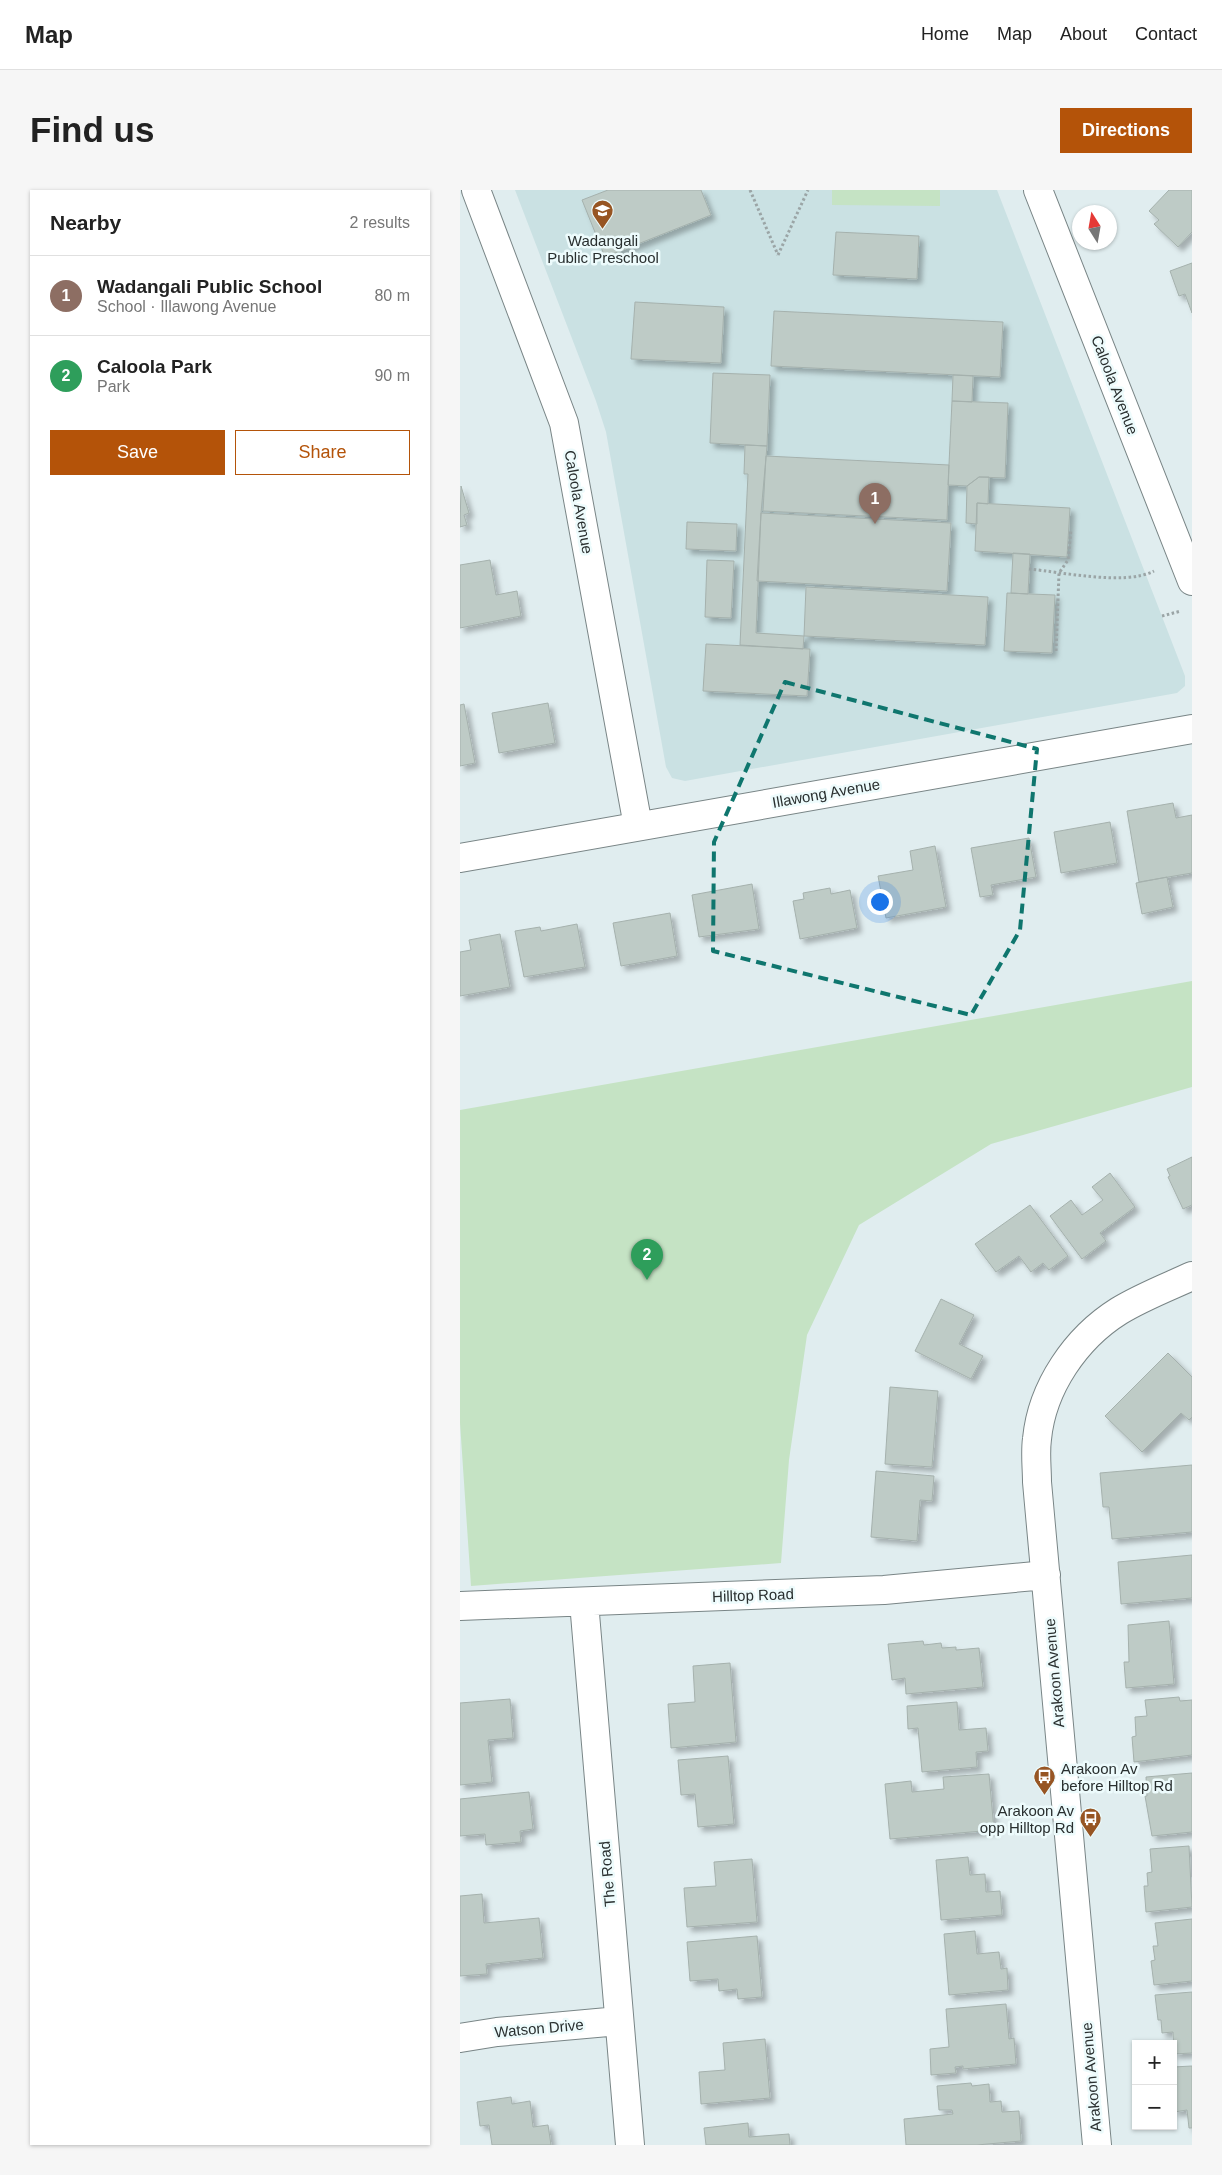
<!DOCTYPE html>
<meta charset="utf-8">
<style>
body{margin:0;font-family:Arial,sans-serif;background:#f6f6f6;color:#222}
.controls{position:absolute;right:15px;bottom:15px;display:grid;overflow:hidden;border-radius:0px;box-shadow:0 1px 4px #0004}
.controls button{width:45px;height:45px;display:grid;place-items:center;padding:0;border:0;border-bottom:1px solid #e0e0e0;background:#fff;color:#222;font:25px sans-serif}
.compass{position:absolute;left:612px;top:15px;width:45px;height:45px;border-radius:50%;background:#fff;box-shadow:0 1px 4px #0004;rotate:349deg}
.you{position:absolute;left:419px;top:711px;width:18px;height:18px;margin:-12px;border:4px solid #fff;border-radius:50%;background:#1a73e8;box-shadow:0 0 0 8px #1a73e833}
.badge{display:grid;place-items:center;width:32px;height:32px;border-radius:50%;background:#b45309;color:#fff;font-size:16px;font-weight:700}
.pin{position:absolute;translate:-50% -41px;filter:drop-shadow(0 1px 2px #0008)}
.pin::after{content:'';position:absolute;top:26px;width:18px;height:15px;background:inherit;clip-path:polygon(0 0,100% 0,50% 100%)}
.list{margin:0;padding:0;list-style:none}
h2{display:flex;justify-content:space-between;align-items:center;height:65px;margin:0;padding:0 20px;font-size:21px}
h2 small{font-size:16px;font-weight:400;color:#767676}
.list li{display:grid;grid-template-columns:32px 1fr auto;gap:15px;align-items:center;box-sizing:border-box;height:80px;padding:0 20px;border-top:1px solid #e0e0e0}
.list b{display:block;font-size:19px;white-space:nowrap}
.list p{margin:0;font-size:16px;white-space:nowrap;color:#767676}
.list em{font-size:16px;font-style:normal;color:#767676}
.actions{display:flex;gap:10px;padding:15px 20px}
.actions a{flex:1;padding:11px 0;border:1px solid #b45309;border-radius:0px;text-align:center;font-size:18px;color:#b45309}
.actions .main{background:#b45309;color:#fff}
.map{position:relative;flex:none;width:732px;height:1955px;overflow:hidden;border-radius:0px}
header{display:flex;align-items:center;gap:30px;box-sizing:border-box;height:70px;padding:0 25px;background:#fff;border-bottom:1px solid #e0e0e0}
header strong{font-size:24px}
nav{display:flex;gap:28px;margin-inline-start:auto;font-size:18px}
.intro{display:flex;align-items:center;justify-content:space-between;box-sizing:border-box;height:120px;padding:0 30px}
h1{margin:0;font-size:35px}
.button{padding:12px 22px;border-radius:0px;background:#b45309;color:#fff;font-size:18px;font-weight:700}
main{display:flex;gap:30px;padding:0 30px}
aside{flex:1;background:#fff;border-radius:0px;box-shadow:0 1px 4px #0004}
.map>svg:first-child{display:block}
</style>
<header>
<strong>Map</strong>
<nav><a>Home</a><a>Map</a><a>About</a><a>Contact</a></nav>
</header>
<div class="intro"><h1>Find us</h1><a class="button">Directions</a></div>
<main>
<aside>
<h2>Nearby<small>2 results</small></h2>
<ul class="list">
<li><span class="badge" style="background:#8d6e63">1</span><div><b>Wadangali Public School</b><p>School · Illawong Avenue</p></div><em>80 m</em></li>
<li><span class="badge" style="background:#2e9e5b">2</span><div><b>Caloola Park</b><p>Park</p></div><em>90 m</em></li>
</ul>
<div class="actions"><a class="main">Save</a><a>Share</a></div>
</aside>
<div class="map">
<svg width="732" height="1955" viewBox="0 0 732 1955">
<defs>
<filter id="shadow"><feDropShadow dx="4.5" dy="4.5" stdDeviation="2.5" flood-color="#0004"/></filter>
</defs>
<rect width="100%" height="100%" fill="#e0edef"/>
<!-- built -->
<path fill="#cae1e3" d="M55 0H537L725 486V496L717 503 225 591 212 588 206 577 146 242 136 211Z"/>
<!-- green -->
<path fill="#c5e3c4" d="M372 0H480V16L372 15Z
M732 791V897L531 954 399 1035 347 1145 329 1270 321 1373 11 1396 0 1233V920Z"/>
<!-- building -->
<path fill="#becbc6" stroke="#a5b1ad" filter="url(#shadow)" d="M148 0H241L251 25 145 67 122 10Z
M709 0H732V42L718 57 694 34 699 30 689 21Z
M376 42 459 46 457 89 373 85Z
M732 73V123L725 104 719 106 710 81Z
M175 112 264 117 261 173 171 169Z
M314 121 543 132 540 187 311 176Z
M253 183 310 185 307 256 250 253Z
M493 185 513 186 512 212 492 211Z
M492 211 548 213 545 288 519 287 507 296 488 295Z
M285 255 307 256 301 323 296 443 344 446 343 459 280 455 288 284H284Z
M306 266 489 275 487 330 303 321Z
M519 287H529L528 314 517 313V334L506 333 507 296Z
M1 296 9 323 4 325 7 335 0 337Z
M517 313 610 318 607 367 515 361Z
M301 323 491 333 487 401 297 391Z
M227 332 277 334 276 361 226 359Z
M553 363 570 364 568 404 551 403Z
M30 370 36 405 57 401 61 426 0 438V375Z
M247 370 274 371 271 428 245 427Z
M346 397 528 407 525 455 344 446Z
M547 403 595 405 592 463 544 461Z
M246 454 350 459 347 506 243 501Z
M88 513 95 553 39 563 32 523Z
M4 514 15 573 0 576V515Z
M713 613 716 628 732 625V683L679 692 667 621Z
M650 632 657 673 601 683 594 642Z
M569 648 576 687 531 695 533 705 520 707 511 658Z
M475 656 486 717 426 728 418 686 453 680 450 661Z
M707 687 713 717 682 724 676 693Z
M292 694 299 739 239 747 232 705Z
M370 698 371 704 390 700 397 738 340 749 333 711 344 709 343 703Z
M210 723 217 766 161 776 153 733Z
M117 734 125 777 64 787 55 741 80 737 81 741Z
M40 744 50 797 0 806V762L11 760 9 750Z
M732 967V1015L723 1019 708 987 710 986 707 979Z
M650 983 675 1017 640 1043 646 1051 622 1069 590 1026 611 1010 622 1025 643 1010 632 997Z
M570 1015 608 1066 589 1080 583 1073 571 1082 559 1066 536 1082 515 1054Z
M481 1109 514 1125 499 1154 523 1166 511 1189 455 1161Z
M708 1163 732 1187V1227L729 1230 721 1223 682 1262 645 1226Z
M430 1197 478 1201 472 1277 425 1274Z
M732 1275V1342L652 1349 649 1317H643L640 1283Z
M416 1281 474 1286 472 1311 460 1310 457 1351 411 1347Z
M732 1365V1408L661 1414 658 1372Z
M709 1431 714 1494 666 1498 664 1472H669L668 1435Z
M463 1451 464 1455 481 1453 482 1458 496 1457V1460L519 1458 523 1497 446 1504 445 1488 432 1490 428 1454Z
M270 1473 276 1552 211 1558 208 1514 235 1512 233 1476Z
M719 1507 720 1511 732 1510V1565L674 1572 672 1547 676 1546 675 1527 687 1526 685 1510Z
M50 1509 53 1548 28 1550 32 1592 0 1595V1513Z
M497 1512 499 1540 526 1538 528 1561 516 1562 517 1577 462 1582 458 1538 448 1539 447 1516Z
M268 1566 274 1634 238 1637 235 1604 221 1605 218 1570Z
M732 1583V1642L692 1646 685 1606H687L686 1587Z
M529 1584 534 1640 430 1649 425 1594 451 1591 452 1602 484 1599 483 1587Z
M69 1602 73 1639 60 1641 61 1652 26 1655 25 1644 0 1646V1609Z
M729 1656 732 1717 686 1722 684 1696H688L687 1683 692 1682 690 1659Z
M508 1667 510 1685 525 1684 526 1702 540 1701 542 1725 481 1730 476 1670Z
M292 1669 297 1732 227 1737 224 1698 256 1696 254 1672Z
M22 1704 24 1733 79 1728 83 1768 26 1774 27 1784 0 1786V1706Z
M732 1729V1791L694 1795 691 1771 695 1770 693 1756H698L695 1733Z
M515 1741 517 1764 539 1762 541 1779 547 1778 548 1800 489 1805 484 1744Z
M297 1746 302 1807 278 1809 277 1799 259 1801 258 1789 230 1791 227 1752Z
M732 1802V1863L714 1864 713 1842 702 1843 701 1830H698L695 1805Z
M546 1814 549 1849 554 1848 556 1874 503 1879V1876L495 1877 496 1883 471 1885 470 1859 489 1857 486 1819Z
M305 1849 310 1908 241 1914 239 1882 265 1880 263 1853Z
M732 1876V1938H729L727 1920 714 1922 713 1877Z
M511 1893 512 1896 529 1894 530 1912 541 1911 542 1922 559 1921 561 1951 517 1955H446L444 1929 493 1924 492 1920H479L477 1896Z
M51 1907 52 1914 70 1911 73 1937 88 1935 91 1955H32L29 1935 20 1936 17 1912Z
M288 1933 289 1947 329 1944 330 1955H246L244 1938Z"/>
<g fill="none" stroke-linecap="round" stroke-linejoin="round">
<defs>
<path id="minor" d="M16 0 104 233 178 636
M578 0 732 391
M0 668 732 539
M124 1412 170 1955
M0 1416 424 1400 586 1385
M0 1848 37 1842 159 1831
M637 1955 577 1292C577 1278 575 1263 577 1249 582 1197 616 1148 659 1121 682 1107 708 1097 732 1086"/>
</defs>
<!-- minor casing -->
<use href="#minor" stroke="#798586" stroke-width="30"/>
<!-- path -->
<path stroke="#9ba5a6" stroke-width="3" stroke-dasharray="2.5 2.5" stroke-linecap="butt" d="M290 0 318 65
M318 65 348 0
M569 379C602 382 665 396 694 381
M702 426 721 421
M596 461 599 383 608 370 611 339"/>
<!-- minor -->
<use href="#minor" stroke="#fff" stroke-width="28"/>
</g>
<!-- marked area -->
<path fill="none" stroke="#0f766e" stroke-width="4" stroke-dasharray="10 6" stroke-linejoin="round" d="M325 492 577 559 560 740 511 825 253 761 254 652Z"/>
<!-- icons -->
<defs>
<symbol id="school-pin" viewBox="-11 -11 22 30"><path d="M0 17L-7.5 6A9.5 9.5 0 1 1 7.5 6Z" fill="#975523" stroke="#edfbfc"/><path d="M0-5L7-2L0 1L-7-2ZM-4 1L0 2.5L4 1V4Q0 6-4 4Z" fill="#fff"/></symbol>
<symbol id="bus-pin" viewBox="-11 -11 22 30"><path d="M0 17L-7.5 6A9.5 9.5 0 1 1 7.5 6Z" fill="#975523" stroke="#edfbfc"/><path d="M-5-6H5V4H4V6H2V4H-2V6H-4V4H-5ZM-3.5-4V0h7V-4ZM-3.5 1.2v1.5H-2V1.2ZM2 1.2v1.5H3.5V1.2Z" fill="#fff"/></symbol>
</defs>
<g fill-rule="evenodd">
<use href="#school-pin" x="130" y="8" width="25" height="34"/>
<use href="#bus-pin" x="572" y="1574" width="25" height="34"/>
<use href="#bus-pin" x="618" y="1616" width="25" height="34"/>
</g>
<g text-anchor="middle" dominant-baseline="central" stroke-width="5" stroke-linejoin="round" paint-order="stroke">
<!-- poi labels -->
<g font-size="15" fill="#292f2f" stroke="#edfbfc">
<text x="143" y="50">Wadangali<tspan x="143" dy="17">Public Preschool</tspan></text>
<text x="601" y="1578" text-anchor="start">Arakoon Av<tspan x="601" dy="17">before Hilltop Rd</tspan></text>
<text x="614" y="1620" text-anchor="end">Arakoon Av<tspan x="614" dy="17">opp Hilltop Rd</tspan></text>
</g>
<!-- street labels -->
<g font-size="15" fill="#292f2f" stroke="#edfbfc">
<text transform="translate(655 195) rotate(69)">Caloola Avenue</text>
<text transform="translate(119 312) rotate(80)">Caloola Avenue</text>
<text transform="translate(366 603) rotate(-10)">Illawong Avenue</text>
<text transform="translate(293 1405) rotate(-2)">Hilltop Road</text>
<text transform="translate(594 1483) rotate(-95)">Arakoon Avenue</text>
<text transform="translate(147 1684) rotate(-95)">The Road</text>
<text transform="translate(79 1838) rotate(-5)">Watson Drive</text>
<text transform="translate(631 1887) rotate(-95)">Arakoon Avenue</text>
</g>
</g>
</svg>
<div class="controls">
<button>+</button>
<button>−</button>
</div>
<svg class="compass" viewBox="-18 -18 36 36"><path d="M0-13l5 13h-10z" fill="#e53935"/><path d="M0 13l5-13h-10z" fill="#767676"/></svg>
<div class="you"></div>
<div class="pin badge" style="left:415px;top:334px;background:#8d6e63">1</div>
<div class="pin badge" style="left:187px;top:1090px;background:#2e9e5b">2</div>
</div>
</main>
